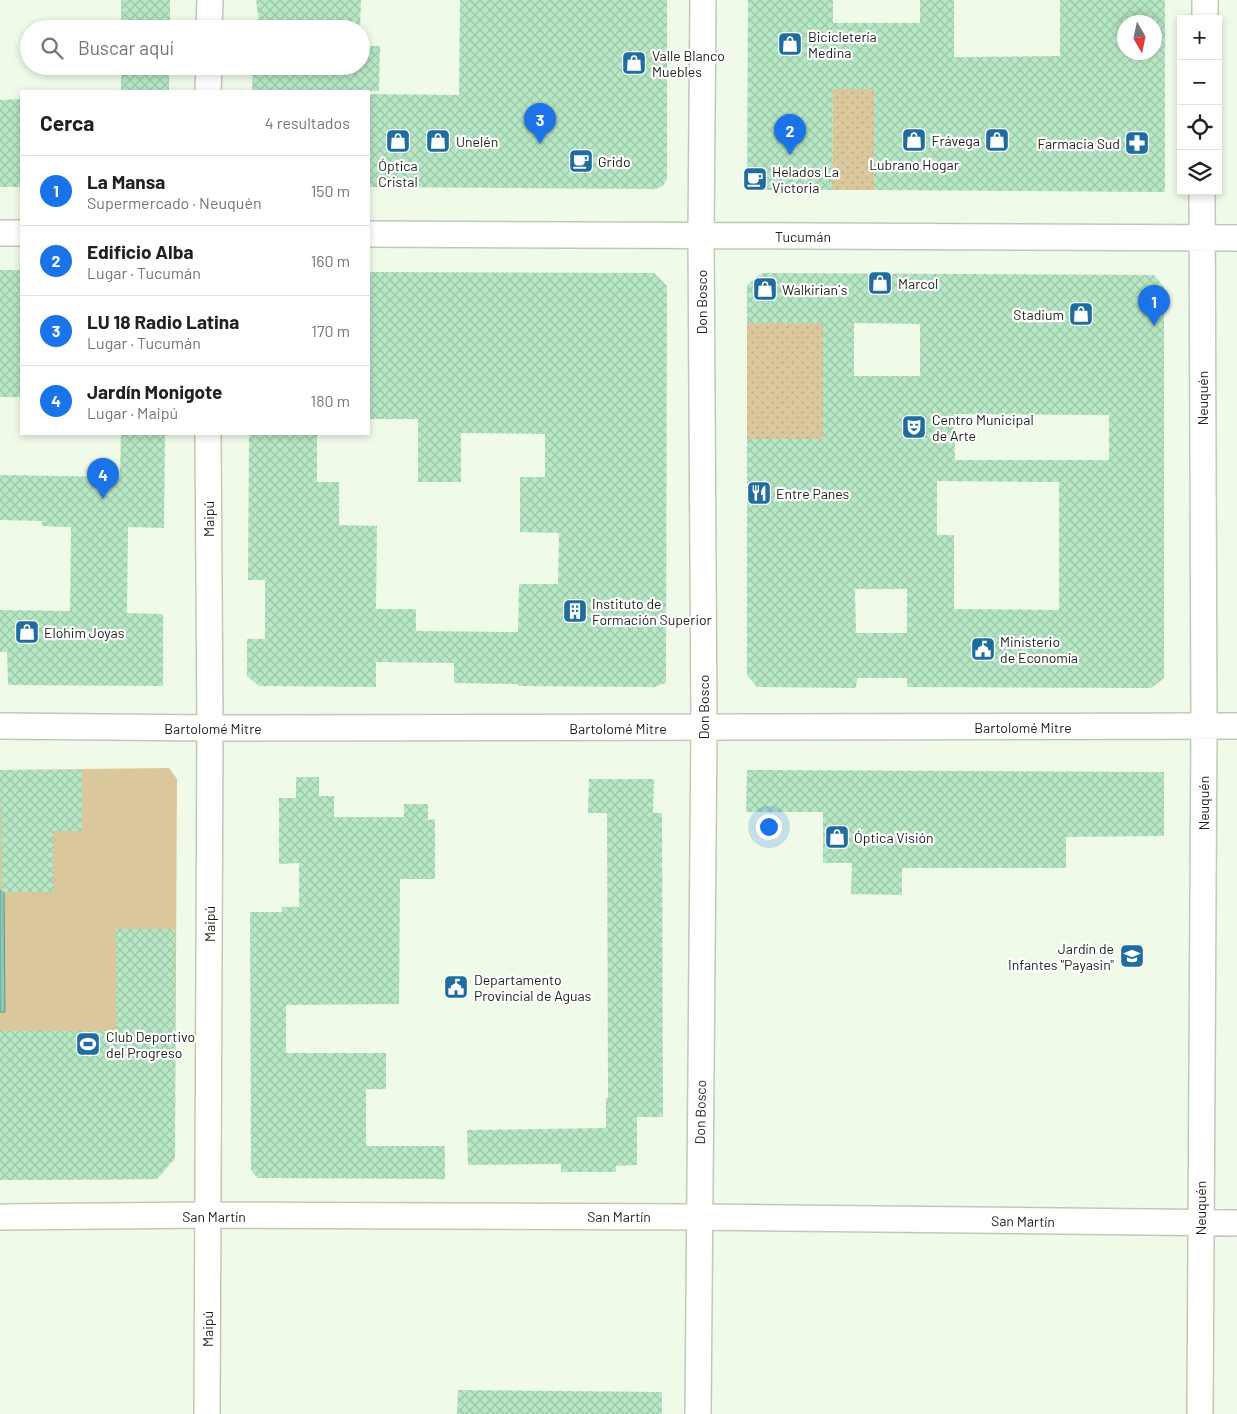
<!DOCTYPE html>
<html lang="es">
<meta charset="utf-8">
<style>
body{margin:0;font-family:Barlow,sans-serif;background:#f6f6f6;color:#202124}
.controls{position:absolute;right:15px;top:15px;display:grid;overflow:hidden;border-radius:0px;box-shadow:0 2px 8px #0003}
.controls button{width:45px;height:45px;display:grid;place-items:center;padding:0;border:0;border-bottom:1px solid #e0e0e0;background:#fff;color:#202124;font:25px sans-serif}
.compass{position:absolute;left:1117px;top:15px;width:45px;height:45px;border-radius:50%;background:#fff;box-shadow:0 2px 8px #0003;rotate:171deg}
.you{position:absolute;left:768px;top:826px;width:18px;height:18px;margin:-12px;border:4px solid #fff;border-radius:50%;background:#1a73e8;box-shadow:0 0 0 8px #1a73e833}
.badge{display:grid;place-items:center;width:32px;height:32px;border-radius:50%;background:#1a73e8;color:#fff;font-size:16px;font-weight:700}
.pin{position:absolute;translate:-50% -41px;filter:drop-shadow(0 1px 2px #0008)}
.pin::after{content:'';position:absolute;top:26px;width:18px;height:15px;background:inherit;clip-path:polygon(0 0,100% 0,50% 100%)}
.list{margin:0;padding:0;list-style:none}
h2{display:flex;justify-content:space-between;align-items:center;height:65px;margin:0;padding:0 20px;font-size:21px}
h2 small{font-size:16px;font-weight:400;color:#757577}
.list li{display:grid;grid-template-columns:32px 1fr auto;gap:15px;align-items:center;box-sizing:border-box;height:70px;padding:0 20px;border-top:1px solid #e0e0e0}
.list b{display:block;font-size:19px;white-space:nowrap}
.list p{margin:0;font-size:16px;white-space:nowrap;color:#757577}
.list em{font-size:16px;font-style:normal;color:#757577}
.icon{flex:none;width:28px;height:28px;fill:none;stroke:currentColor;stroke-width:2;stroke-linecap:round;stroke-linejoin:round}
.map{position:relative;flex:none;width:1237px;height:1414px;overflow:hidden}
.search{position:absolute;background:#fff;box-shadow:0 2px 8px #0003;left:20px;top:20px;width:350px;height:55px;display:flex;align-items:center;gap:12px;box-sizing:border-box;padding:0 18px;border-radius:28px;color:#757577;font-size:19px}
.panel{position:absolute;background:#fff;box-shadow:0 2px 8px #0003;left:20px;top:90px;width:350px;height:345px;border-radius:0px}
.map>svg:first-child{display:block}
</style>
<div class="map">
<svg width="1237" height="1414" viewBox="0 0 1237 1414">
<defs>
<pattern id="grass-dots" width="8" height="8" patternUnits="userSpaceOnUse" patternTransform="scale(1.25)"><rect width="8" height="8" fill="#dac79c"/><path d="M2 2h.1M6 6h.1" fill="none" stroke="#bbab86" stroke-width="1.8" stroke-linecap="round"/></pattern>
<pattern id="building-cross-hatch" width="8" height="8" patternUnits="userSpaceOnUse" patternTransform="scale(1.25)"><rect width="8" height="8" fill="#b7e8c5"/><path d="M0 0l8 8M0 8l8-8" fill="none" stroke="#9dc7a9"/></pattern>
</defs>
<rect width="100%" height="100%" fill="#f0fae8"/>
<!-- grass -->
<path fill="url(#grass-dots)" d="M833 89H874V190H832Z
M747 323H823V439H747Z"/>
<!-- pitch -->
<path fill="#dac79c" d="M169 768 177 779 175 1158 157 1179 0 1180V770Z"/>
<!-- water -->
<path fill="#89c9b8" stroke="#699689" d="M0 891H4L5 1012H0Z"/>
<!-- building -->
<path fill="url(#building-cross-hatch)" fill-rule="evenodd" d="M121 0H170V29H121Z
M256 0H361L360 29H260Z
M460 0H667V179L663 186 655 189 369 187V94L459 95Z
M748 0H833V23H920V0H954V57L1060 56V0H1165V192L874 190V89H833L832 190H747ZM1124 22H1154V52H1124Z
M361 46H380L379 91H252L253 66H361Z
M121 66H169V91H121Z
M21 99V187H0V100Z
M0 270H21V397H0Z
M369 272 654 273 667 286 666 683 654 687 518 686V684L454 683V663L376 662V687L259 686 247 676V639H265V580H248L249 434H317V482H339V525L377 526 376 609H416V631L518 632 519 584H558L559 533 520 532V477H545V434L461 433V482H418V419H369Z
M762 273 1154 275 1164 287V678L1151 688 907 687V678H857L856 688 757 687 747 675V439H823V323H747V285ZM854 323 920 324V376H854ZM954 414 1109 415V460H955ZM937 481 1059 482V610L954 609V535H937ZM855 589H907V633H856Z
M121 434H165L164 528 128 527 127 613 163 614V686L8 685 7 652H0V610L70 611 71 527 42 526V521L0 520V475L120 477Z
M0 770H82V831H53V892H2Z
M747 770 1164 772V836L1066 837V868H902V895L851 894 852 863H823V812H746Z
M296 777H319V796H334V817H404V804H428V820L435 819V879H400L399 1004 286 1005V1053H386V1089H366V1146H445V1179L258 1178 251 1170 250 912H282V907H299V863L279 864V798H296Z
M589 779H654L653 813H662L663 1117H637V1165L616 1166V1172H561V1164L468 1165 467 1130 606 1128V1098H608L607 813H588Z
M116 929H175V1158L157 1179 0 1180V1031H116Z
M458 1390 662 1392V1414H457Z"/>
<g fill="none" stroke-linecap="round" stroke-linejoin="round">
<defs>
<path id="minor" d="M1205 19V0
M209 29 210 0
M208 91 209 66
M0 233H21
M369 234 1237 238
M0 726 210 728 1237 726
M0 1217 208 1215 699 1217 1237 1223
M207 1414 210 728 208 434
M698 1414 704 728 701 236 703 0
M1200 1414 1204 726 1202 191"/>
</defs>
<!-- minor casing -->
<use href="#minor" stroke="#c0c9b8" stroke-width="28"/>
<!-- minor -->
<use href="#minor" stroke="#fff" stroke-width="25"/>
</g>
<!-- icons -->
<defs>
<symbol id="shop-square" viewBox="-11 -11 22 22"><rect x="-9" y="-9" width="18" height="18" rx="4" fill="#1f6d9f" stroke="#fff"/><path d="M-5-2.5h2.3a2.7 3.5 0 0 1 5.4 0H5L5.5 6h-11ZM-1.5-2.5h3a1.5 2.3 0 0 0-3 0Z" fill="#fff"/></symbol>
<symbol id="pharmacy-square" viewBox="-11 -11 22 22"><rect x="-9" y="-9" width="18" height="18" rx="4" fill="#1f6d9f" stroke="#fff"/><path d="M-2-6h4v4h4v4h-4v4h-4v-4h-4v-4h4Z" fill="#fff"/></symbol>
<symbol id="cafe-square" viewBox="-11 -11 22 22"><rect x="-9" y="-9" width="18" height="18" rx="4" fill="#1f6d9f" stroke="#fff"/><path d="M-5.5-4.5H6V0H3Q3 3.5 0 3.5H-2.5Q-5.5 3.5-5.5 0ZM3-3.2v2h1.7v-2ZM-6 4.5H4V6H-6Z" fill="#fff"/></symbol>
<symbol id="theatre-square" viewBox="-11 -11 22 22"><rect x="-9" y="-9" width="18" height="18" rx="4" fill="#1f6d9f" stroke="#fff"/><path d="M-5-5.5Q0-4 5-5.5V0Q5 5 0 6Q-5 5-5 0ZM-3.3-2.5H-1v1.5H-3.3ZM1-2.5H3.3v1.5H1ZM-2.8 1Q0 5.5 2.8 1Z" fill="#fff"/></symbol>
<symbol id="restaurant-square" viewBox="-11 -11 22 22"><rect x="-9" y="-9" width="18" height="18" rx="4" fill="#1f6d9f" stroke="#fff"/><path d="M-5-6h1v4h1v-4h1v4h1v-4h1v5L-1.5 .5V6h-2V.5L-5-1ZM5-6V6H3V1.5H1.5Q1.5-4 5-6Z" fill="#fff"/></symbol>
<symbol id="building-square" viewBox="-11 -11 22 22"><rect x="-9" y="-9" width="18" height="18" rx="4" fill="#1f6d9f" stroke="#fff"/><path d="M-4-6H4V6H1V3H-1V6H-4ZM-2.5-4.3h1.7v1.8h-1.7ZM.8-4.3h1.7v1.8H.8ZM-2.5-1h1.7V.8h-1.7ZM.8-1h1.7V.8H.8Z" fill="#fff"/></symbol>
<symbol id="civic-square" viewBox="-11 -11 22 22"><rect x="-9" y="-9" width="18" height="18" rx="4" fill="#1f6d9f" stroke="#fff"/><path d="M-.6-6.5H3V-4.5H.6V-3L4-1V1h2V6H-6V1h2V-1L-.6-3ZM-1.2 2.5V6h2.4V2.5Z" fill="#fff"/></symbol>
<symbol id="school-square" viewBox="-11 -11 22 22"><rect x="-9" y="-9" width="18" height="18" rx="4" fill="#1f6d9f" stroke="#fff"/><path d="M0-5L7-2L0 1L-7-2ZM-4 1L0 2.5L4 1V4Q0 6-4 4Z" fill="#fff"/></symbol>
<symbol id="stadium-square" viewBox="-11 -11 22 22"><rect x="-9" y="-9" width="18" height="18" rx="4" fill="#1f6d9f" stroke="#fff"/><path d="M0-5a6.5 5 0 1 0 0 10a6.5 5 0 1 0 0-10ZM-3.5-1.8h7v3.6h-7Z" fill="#fff"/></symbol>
</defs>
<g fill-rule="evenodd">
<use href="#shop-square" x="776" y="30" width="28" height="28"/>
<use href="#shop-square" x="620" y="49" width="28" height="28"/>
<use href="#shop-square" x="900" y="126" width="28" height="28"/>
<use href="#shop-square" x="983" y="126" width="28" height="28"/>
<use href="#shop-square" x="384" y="127" width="28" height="28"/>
<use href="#shop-square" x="424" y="127" width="28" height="28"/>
<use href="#pharmacy-square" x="1123" y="129" width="28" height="28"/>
<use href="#cafe-square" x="567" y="147" width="28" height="28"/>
<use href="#cafe-square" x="741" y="165" width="28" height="28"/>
<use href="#shop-square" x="866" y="269" width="28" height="28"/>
<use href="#shop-square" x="751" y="275" width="28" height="28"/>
<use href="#shop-square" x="1067" y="300" width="28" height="28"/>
<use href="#theatre-square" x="900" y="413" width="28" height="28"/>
<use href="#restaurant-square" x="745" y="479" width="28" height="28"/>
<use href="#building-square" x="561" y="597" width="28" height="28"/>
<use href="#shop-square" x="13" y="618" width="28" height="28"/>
<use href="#civic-square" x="969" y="635" width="28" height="28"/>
<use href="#shop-square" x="823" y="823" width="28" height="28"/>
<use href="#school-square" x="1118" y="942" width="28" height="28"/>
<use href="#civic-square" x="442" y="973" width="28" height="28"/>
<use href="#stadium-square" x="74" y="1030" width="28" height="28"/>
</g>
<g text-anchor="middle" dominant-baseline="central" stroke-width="4.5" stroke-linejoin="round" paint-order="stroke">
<!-- poi labels -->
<g font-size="14" fill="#1d201a" stroke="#fff" text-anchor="start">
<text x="808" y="36">Bicicletería<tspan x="808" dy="16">Medina</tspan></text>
<text x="652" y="55">Valle Blanco<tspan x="652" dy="16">Muebles</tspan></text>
<text x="980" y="140" text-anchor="end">Frávega</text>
<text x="456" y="141">Unelén</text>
<text x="1120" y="143" text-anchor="end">Farmacia Sud</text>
<text x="598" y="161">Grido</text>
<text x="914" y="164" text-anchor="middle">Lubrano Hogar</text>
<text x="398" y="165" text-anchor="middle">Óptica<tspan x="398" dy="16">Cristal</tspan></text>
<text x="772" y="171">Helados La<tspan x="772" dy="16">Victoria</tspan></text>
<text x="898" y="283">Marcol</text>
<text x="782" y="289">Walkirian´s</text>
<text x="1064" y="314" text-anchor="end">Stadium</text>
<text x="932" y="419">Centro Municipal<tspan x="932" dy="16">de Arte</tspan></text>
<text x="776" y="493">Entre Panes</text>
<text x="592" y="603">Instituto de<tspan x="592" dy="16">Formación Superior</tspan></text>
<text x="44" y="632">Elohim Joyas</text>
<text x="1000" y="641">Ministerio<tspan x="1000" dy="16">de Economía</tspan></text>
<text x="854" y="837">Óptica Visión</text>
<text x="1114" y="948" text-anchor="end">Jardín de<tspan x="1114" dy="16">Infantes "Payasin"</tspan></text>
<text x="474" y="979">Departamento<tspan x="474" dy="16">Provincial de Aguas</tspan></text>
<text x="106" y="1036">Club Deportivo<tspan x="106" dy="16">del Progreso</tspan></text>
</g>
<!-- street labels -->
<g font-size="14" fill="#1d201a" stroke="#fff">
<text x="803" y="236">Tucumán</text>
<text transform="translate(701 302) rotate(-90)">Don Bosco</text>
<text transform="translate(1202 398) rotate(-90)">Neuquén</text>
<text transform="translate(208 519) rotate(-90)">Maipú</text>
<text transform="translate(703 707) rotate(-90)">Don Bosco</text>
<text x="1023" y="727">Bartolomé Mitre</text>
<text x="213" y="728">Bartolomé Mitre</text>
<text x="618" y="728">Bartolomé Mitre</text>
<text transform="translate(1203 803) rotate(-90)">Neuquén</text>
<text transform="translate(209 924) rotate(-90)">Maipú</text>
<text transform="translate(700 1112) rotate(-89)">Don Bosco</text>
<text transform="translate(1200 1208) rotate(-90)">Neuquén</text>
<text x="214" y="1216">San Martín</text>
<text x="619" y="1216">San Martín</text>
<text transform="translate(1023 1221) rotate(1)">San Martín</text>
<text transform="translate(207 1329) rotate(-90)">Maipú</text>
</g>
</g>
</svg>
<div class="controls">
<button>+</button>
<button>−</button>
<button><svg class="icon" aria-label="locate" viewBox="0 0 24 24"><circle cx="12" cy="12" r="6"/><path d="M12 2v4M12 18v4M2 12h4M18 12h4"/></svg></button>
<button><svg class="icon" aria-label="layers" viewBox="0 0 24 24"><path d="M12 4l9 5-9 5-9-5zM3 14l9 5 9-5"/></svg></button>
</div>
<svg class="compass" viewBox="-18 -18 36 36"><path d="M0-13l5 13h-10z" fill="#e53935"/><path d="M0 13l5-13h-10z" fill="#757577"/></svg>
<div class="you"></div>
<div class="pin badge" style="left:1154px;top:326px">1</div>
<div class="pin badge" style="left:790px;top:155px">2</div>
<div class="pin badge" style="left:540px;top:144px">3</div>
<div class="pin badge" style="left:103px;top:499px">4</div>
<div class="search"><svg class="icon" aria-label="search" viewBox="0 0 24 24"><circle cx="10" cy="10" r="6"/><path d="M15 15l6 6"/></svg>Buscar aquí</div>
<section class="panel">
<h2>Cerca<small>4 resultados</small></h2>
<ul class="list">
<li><span class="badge">1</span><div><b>La Mansa</b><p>Supermercado · Neuquén</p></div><em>150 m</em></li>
<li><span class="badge">2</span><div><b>Edificio Alba</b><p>Lugar · Tucumán</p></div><em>160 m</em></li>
<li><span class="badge">3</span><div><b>LU 18 Radio Latina</b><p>Lugar · Tucumán</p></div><em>170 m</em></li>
<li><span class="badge">4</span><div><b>Jardín Monigote</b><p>Lugar · Maipú</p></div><em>180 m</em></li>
</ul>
</section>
</div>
